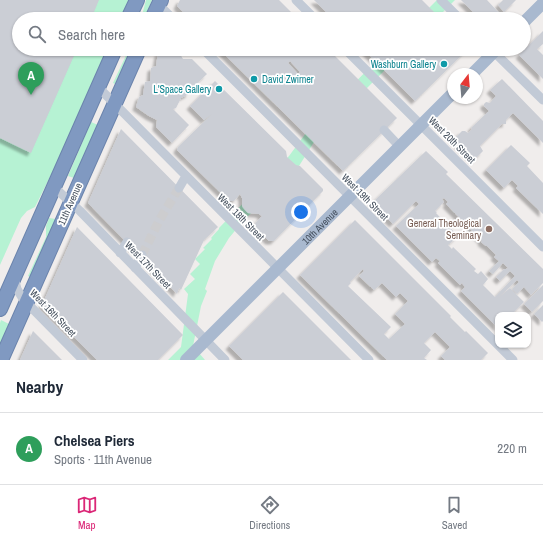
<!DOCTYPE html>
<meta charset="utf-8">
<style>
body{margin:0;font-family:"Archivo Narrow",sans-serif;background:#f6f6f7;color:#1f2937}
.controls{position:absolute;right:12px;bottom:12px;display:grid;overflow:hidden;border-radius:8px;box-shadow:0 1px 3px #0004}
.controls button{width:36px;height:36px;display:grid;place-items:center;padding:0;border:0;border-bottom:1px solid #e0e1e3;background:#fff;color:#1f2937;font:20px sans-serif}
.compass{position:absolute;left:447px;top:68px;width:36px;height:36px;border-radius:50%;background:#fff;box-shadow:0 1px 3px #0004;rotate:16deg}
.you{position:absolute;left:301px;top:212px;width:14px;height:14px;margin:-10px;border:3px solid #fff;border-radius:50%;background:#1a73e8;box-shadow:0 0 0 6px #1a73e833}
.badge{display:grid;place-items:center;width:26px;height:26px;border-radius:50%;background:#db2777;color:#fff;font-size:13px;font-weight:700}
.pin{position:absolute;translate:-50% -33px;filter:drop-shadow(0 1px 2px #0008)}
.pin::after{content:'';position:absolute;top:21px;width:14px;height:12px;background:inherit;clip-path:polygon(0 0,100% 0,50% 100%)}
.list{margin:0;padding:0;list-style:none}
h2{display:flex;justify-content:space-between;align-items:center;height:52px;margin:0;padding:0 16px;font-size:17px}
h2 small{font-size:13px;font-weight:400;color:#747a83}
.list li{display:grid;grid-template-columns:26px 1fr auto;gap:12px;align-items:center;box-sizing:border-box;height:72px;padding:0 16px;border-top:1px solid #e0e1e3}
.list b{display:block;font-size:15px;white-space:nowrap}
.list p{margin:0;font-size:13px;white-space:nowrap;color:#747a83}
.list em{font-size:13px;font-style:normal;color:#747a83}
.icon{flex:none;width:22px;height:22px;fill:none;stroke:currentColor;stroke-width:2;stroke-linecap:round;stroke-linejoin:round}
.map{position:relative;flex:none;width:543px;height:360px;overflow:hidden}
.search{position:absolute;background:#fff;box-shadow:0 1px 3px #0004;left:12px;right:12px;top:12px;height:44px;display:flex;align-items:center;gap:10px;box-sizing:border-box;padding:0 14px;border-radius:22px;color:#747a83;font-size:15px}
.sheet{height:124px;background:#fff}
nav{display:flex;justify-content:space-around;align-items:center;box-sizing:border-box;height:56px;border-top:1px solid #e0e1e3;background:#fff;font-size:11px;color:#747a83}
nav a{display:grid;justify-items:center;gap:2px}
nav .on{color:#db2777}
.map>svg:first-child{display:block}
</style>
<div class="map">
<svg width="543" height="360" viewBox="0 0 543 360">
<defs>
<filter id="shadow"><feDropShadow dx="-3.5" dy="3.5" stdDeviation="1" flood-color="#0004"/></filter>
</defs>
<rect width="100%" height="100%" fill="#f0edec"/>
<!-- green -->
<path fill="#b6f2d3" d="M0 0H129L120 19H19V49H107L55 167 35 207 27 211 21 218 0 265Z
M146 0H152L144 19H141Z
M437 0H455L436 19H418Z
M129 49H131L115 84 113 83Z
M388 49H406L331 124 314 142 299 166 243 221 229 238 215 261 205 289 207 291 201 306 193 346 205 360H168L181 347 188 294 184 289 195 279 190 274 200 264 195 259 205 249 203 248 212 239 211 238 219 229V228L289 156 309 129Z
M91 122 98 125 74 178 68 176Z
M49 218 56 219 30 277 28 276 46 237V226Z
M1 320 9 324 0 344V323Z"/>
<!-- building -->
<path fill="#cbced5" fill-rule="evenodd" filter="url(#shadow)" d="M0 0H99L91 19H19V49H77L31 153 0 138Z
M180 0H279L298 19H190L177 6Z
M314 0H422L441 19H333Z
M461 0H487L501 15 497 19H480Z
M503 0H516L504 12 498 5Z
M543 31V44L537 49 543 55V79L519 55Z
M164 49H177L183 59H192L207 74 189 91V94L181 98 176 108 173 109 189 125 172 143 156 127 157 120 149 116 136 107 139 97 143 95 145 82 150 81 151 68 156 66 158 53 165 51Z
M219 49H328L397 118 343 171ZM290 61 300 72 298 74 288 63Z
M363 49H468L415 101Z
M502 79 543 121V143L513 113 506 120V124H502L480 146 483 151 474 160 453 140 462 131H465L468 133 472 129 471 128 489 111 484 106V104L486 102 490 103 496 96 490 90Z
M215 81 286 151 287 157 296 165 300 166 323 189V191L274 241H269L255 227V224L262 216 259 214 248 213 245 210 242 206V198L240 194 234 201H229L177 150 178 147 212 114 204 120 190 106Z
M121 129 218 227 204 240 181 290 179 288 177 294 149 265V262L135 248 134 250 88 203Z
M511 145 530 163 527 166 543 183V214L516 188 518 186 512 180 504 188 486 170Z
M426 151 448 172 446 174 543 269V283L531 295 524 287 517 294 512 289 519 282 517 280 497 299 510 288 524 302 511 315H498V328L461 291 465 287 462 283 460 285 438 263 440 261 436 258 432 262 396 226 419 204 416 201 393 224 372 203ZM444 198 448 202 446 204 482 241 481 242 486 246H487L496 255 494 257 499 261 489 271 493 274 503 263 508 268 506 269H504L496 277 500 281 510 271 515 276 495 297 483 285 488 279 481 271 478 274 474 271 476 269 453 247 452 249 448 245 458 236 436 213 437 212 435 211 444 202 442 199Z
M355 220 451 316 450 317 465 332 466 331 488 353 481 360H445L441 356 450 347 435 332 424 343 431 350 424 358 427 360H387L300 275ZM363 269 364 271 359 276 374 290 382 283 396 297 400 293 408 301 395 314 405 324 389 339 384 334 391 327 348 286 351 283 350 282Z
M77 227 183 335 158 360H97L42 305Z
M543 285V301L532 312 524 304Z
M283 292 351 360H243L229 346Z
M543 305V321L542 322 534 314Z
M33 331 62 360H20Z"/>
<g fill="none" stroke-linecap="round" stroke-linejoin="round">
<!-- minor-tunnel -->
<path stroke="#cdcdcf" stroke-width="9" stroke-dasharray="9 4.5" stroke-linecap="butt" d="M142 255 160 219 179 188"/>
<defs>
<path id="highway" d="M128 19 137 0
M152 19 161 0
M0 309 115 49
M1 360 139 49"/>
</defs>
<!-- highway casing -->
<use href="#highway" stroke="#6b84ac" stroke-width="16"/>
<!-- minor -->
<path stroke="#c2cad6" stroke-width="9" d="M296 0 315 19
M441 0 460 19
M159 5 173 19
M203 49 513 360
M345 49 543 247
M491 49 543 100
M99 88 369 360
M384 130 399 146
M54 187 80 211 225 360
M179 188 186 176
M120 253 127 242
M135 268 142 255
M14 277 17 289 23 299 83 360"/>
<!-- major -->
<g stroke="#a9b9cf" stroke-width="12">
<path d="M524 22 543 3"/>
<path d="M472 74 497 49"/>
<path id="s1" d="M186 360 453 93"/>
</g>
<!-- highway -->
<use href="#highway" stroke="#8099c1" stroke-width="14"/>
</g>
<!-- markers -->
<g fill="#0f9aa8" stroke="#fff" stroke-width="1.5">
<circle cx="444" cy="64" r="4"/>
<circle cx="254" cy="79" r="4"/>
<circle cx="219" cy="89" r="4"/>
</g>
<circle fill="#8d6e63" stroke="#fff" stroke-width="1.5" cx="489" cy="229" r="4"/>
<g text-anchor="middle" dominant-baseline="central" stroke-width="3.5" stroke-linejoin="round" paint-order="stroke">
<!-- culture labels -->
<g font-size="10" fill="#0d838f" stroke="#fff" text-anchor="end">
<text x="436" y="64">Washburn Gallery</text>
<text x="262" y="79" text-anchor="start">David Zwirner</text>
<text x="211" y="89">L'Space Gallery</text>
</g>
<!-- street labels -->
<g font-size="10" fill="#434e5c" stroke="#fff">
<text transform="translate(452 140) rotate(45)">West 20th Street</text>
<text transform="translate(365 197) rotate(45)">West 19th Street</text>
<text transform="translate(70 204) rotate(-66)">11th Avenue</text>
<text transform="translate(241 217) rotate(45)">West 18th Street</text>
<text stroke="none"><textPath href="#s1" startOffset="189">10th Avenue</textPath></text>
<text transform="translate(148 265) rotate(46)">West 17th Street</text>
<text transform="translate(53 313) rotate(46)">West 16th Street</text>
</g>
<!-- education labels -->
<g font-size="10" fill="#785e54" stroke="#fff" text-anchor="end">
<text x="481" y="223">General Theological<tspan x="481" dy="12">Seminary</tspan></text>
</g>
</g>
</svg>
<div class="controls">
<button><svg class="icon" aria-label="layers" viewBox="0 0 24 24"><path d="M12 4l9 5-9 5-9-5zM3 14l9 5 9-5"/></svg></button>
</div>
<svg class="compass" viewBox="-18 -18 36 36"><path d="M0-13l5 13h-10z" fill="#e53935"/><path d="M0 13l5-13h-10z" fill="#747a83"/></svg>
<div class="you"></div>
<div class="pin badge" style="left:31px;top:95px;background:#2e9e5b">A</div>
<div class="search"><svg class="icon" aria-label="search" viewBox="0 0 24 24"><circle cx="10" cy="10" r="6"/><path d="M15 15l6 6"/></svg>Search here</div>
</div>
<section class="sheet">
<h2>Nearby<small></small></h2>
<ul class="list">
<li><span class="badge" style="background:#2e9e5b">A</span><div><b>Chelsea Piers</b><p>Sports · 11th Avenue</p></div><em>220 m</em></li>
</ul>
</section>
<nav>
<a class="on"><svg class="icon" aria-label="map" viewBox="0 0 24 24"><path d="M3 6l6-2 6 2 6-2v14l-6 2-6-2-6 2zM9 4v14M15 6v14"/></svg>Map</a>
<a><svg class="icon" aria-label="directions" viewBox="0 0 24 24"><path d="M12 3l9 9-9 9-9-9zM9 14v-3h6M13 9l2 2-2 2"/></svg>Directions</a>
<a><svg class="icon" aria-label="saved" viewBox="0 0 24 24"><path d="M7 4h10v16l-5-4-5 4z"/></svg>Saved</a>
</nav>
